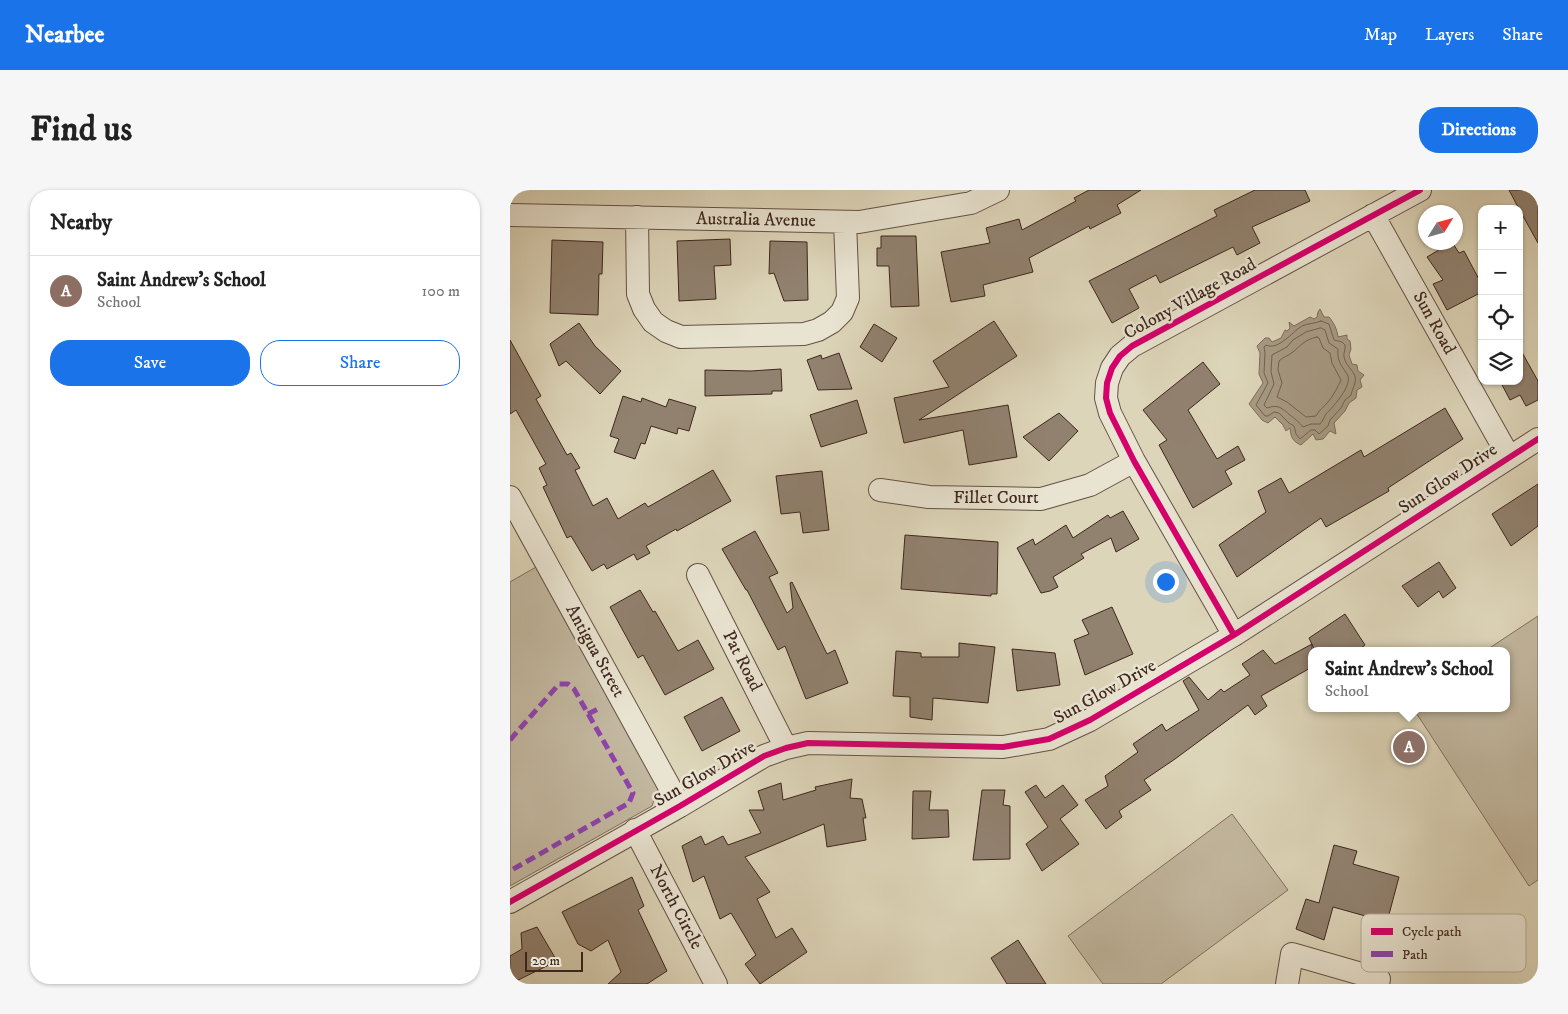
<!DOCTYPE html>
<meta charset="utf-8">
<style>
body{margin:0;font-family:"IM FELL DW Pica",serif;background:#f6f6f6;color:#222}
.controls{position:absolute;right:15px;top:15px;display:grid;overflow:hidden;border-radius:10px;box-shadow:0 1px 4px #0004}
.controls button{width:45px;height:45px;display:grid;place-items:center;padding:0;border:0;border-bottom:1px solid #e0e0e0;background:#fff;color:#222;font:25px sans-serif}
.compass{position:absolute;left:908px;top:15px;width:45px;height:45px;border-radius:50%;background:#fff;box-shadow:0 1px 4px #0004;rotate:53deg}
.scale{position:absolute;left:15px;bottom:12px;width:58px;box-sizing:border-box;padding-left:5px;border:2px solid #3f271e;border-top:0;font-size:14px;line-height:18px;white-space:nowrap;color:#3f271e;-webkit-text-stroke:4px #e9e4d2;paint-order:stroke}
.you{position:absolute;left:655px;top:391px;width:18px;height:18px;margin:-12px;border:4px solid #fff;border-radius:50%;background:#1a73e8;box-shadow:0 0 0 8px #1a73e833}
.badge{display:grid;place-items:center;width:32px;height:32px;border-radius:50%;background:#1a73e8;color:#fff;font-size:16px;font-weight:700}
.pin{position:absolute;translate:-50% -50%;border:2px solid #fff;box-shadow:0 1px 5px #0006}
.popup{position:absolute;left:798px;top:457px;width:202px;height:65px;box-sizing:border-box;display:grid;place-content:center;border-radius:10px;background:#fff;filter:drop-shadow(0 1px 4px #0005);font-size:16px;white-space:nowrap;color:#767676}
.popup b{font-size:19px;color:#222}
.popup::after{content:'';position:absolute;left:50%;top:100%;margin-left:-10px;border:10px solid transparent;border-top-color:#fff}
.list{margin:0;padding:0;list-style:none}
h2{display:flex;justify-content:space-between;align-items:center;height:65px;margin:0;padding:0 20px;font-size:21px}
h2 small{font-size:16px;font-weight:400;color:#767676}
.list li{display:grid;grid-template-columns:32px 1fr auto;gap:15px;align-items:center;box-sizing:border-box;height:70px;padding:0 20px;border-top:1px solid #e0e0e0}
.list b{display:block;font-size:19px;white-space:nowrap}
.list p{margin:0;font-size:16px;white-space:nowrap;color:#767676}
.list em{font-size:16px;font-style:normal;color:#767676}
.actions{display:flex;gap:10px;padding:15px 20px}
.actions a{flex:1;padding:11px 0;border:1px solid #1a73e8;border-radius:20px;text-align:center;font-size:18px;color:#1a73e8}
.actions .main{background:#1a73e8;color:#fff}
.icon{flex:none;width:28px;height:28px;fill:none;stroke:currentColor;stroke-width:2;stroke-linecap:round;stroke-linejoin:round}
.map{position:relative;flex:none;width:1028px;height:794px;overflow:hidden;border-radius:20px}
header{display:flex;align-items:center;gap:30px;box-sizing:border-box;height:70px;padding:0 25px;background:#1a73e8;color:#fff}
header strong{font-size:24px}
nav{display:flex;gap:28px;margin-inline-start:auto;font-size:18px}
.intro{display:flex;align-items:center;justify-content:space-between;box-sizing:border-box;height:120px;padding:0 30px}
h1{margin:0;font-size:35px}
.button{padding:12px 22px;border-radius:20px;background:#1a73e8;color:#fff;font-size:18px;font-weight:700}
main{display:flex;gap:30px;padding:0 30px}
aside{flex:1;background:#fff;border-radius:20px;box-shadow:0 1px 4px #0004}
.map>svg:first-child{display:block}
</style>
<header>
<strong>Nearbee</strong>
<nav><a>Map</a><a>Layers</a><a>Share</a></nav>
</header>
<div class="intro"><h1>Find us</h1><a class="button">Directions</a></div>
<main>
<aside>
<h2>Nearby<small></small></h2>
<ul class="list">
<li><span class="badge" style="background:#8d6e63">A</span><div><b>Saint Andrew's School</b><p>School</p></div><em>100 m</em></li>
</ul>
<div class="actions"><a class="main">Save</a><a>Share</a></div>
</aside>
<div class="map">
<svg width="1028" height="794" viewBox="0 0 1028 794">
<rect width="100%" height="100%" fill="#ddd5b9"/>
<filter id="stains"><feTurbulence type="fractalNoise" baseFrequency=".004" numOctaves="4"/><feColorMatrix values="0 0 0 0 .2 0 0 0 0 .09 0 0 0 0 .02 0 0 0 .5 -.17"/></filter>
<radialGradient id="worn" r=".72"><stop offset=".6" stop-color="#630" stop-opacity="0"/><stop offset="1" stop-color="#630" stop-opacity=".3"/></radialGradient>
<!-- green -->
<path fill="#c2b79f" stroke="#806f5e" d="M26 377 150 593 142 616 0 696V392Z
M1028 426V690L1019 696 903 518H996V461H975Z
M722 624 778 700 651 794H593L558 746Z"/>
<!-- water -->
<path fill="#a79a84" stroke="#7d6c5b" d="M810 119 814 127H819C824 133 827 139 828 147L837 145V149L840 151 841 159 839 165 842 174 847 175 848 181 854 185 850 190 852 197 847 200 846 208 839 213 835 221 824 233 826 244 820 241 813 249 806 250 803 244 791 255C782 251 781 247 780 238L776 241 773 235 765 227 758 233 752 230 739 214 753 193 749 184 750 163 747 156 755 148H759L762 152 771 148 775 140 777 141 780 138 779 132 784 136 800 127 804 129 807 127 808 122Z"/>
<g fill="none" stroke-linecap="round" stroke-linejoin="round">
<!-- shore -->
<path stroke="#736051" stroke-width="1" d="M811 131 819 134 824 150 832 152 835 155C836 159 833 163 834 167 836 178 848 182 845 193 844 197 842 200 841 205L835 210 831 218 820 230 818 236 809 244 805 240H801L790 249 786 244 784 236 779 233 769 223 764 222 758 226H755L746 215 758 193 754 183 755 163 754 157 756 155C768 161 782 142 792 136 798 133 805 134 811 131Z
M811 138 815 140 819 153 828 159C827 171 831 175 837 184 844 194 823 217 816 224 814 227 813 231 810 234H801L793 237C789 232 785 229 780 225 772 218 768 214 757 218L754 215 764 194 761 182 762 165 777 157 783 150 796 142Z
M807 147 809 148 813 158 820 163 822 173 831 190C828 197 823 206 818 212 814 217 809 220 806 226L796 227 777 212 767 207 772 193 768 180 769 171C773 167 778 166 783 162 791 155 796 149 807 147Z"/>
</g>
<!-- building -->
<path fill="#91816f" stroke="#3f271e" d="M579 0H631L607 15 611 23 580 39 579 36 519 68 523 82 473 95 475 106 441 112 431 62 480 53 476 38 509 29 512 40 566 11 564 8Z
M745 0H795L800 11 742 37 750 53 727 65 723 57 650 93 646 85 619 99 629 118 602 133 579 91 707 26 704 20Z
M999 0H1028V53L1009 19Z
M371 46H406L409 116 381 117 379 76H367V58H371Z
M220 49 221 75 204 76 206 109 169 111 167 51Z
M42 50 93 52 92 84H89L88 125 40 123Z
M260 51 297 52 298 110 274 111 264 83 259 84Z
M942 52 949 63 954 61 972 95V102L937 120 923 94 933 90 917 67Z
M484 131 507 166 409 230 498 215 507 267 459 275 453 240 394 253 384 208 439 197 423 171Z
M69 133 85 156 111 181 90 204 56 171 49 176 40 154Z
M364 134 387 148 372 172 350 157Z
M0 150 31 206 26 209 57 265 61 263 70 278 65 280 83 316 97 308 108 329 135 313 138 317 203 280 221 311 167 341 166 339 136 356 140 363 127 370 124 364 97 379 94 374 82 381 61 346 57 348 33 297 37 295 29 278 36 274 6 220 0 224Z
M1009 157 1028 191V210L1016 216 1010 205 1000 210 990 191H1009Z
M329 163 342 199 308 200 297 170 311 165 312 169Z
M693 172 710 194 678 220 707 269 728 256 735 270 715 281 722 294 683 318 649 255 657 250 633 220Z
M271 179 272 201H262V204L195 206V180L241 181Z
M113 206 131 212 132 208 156 217 159 209 186 217 179 241 168 238 167 244 141 236 135 254 131 253 125 269 104 262 109 249 100 246Z
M347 210 357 243 311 257 300 225Z
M935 218 953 249 878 298 879 301 816 337 811 328 727 387 709 355 756 322 748 301 771 288 779 303 851 260 854 267Z
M549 223 568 241 539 271 513 247Z
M312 281 319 340 293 343 290 322 271 324 266 286Z
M1028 294V336L1001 356 982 324Z
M613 321 629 349 606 362 601 348 571 364 574 368 543 387 548 397 540 401 531 403 507 358 523 349 525 355 556 335 563 348 598 325 600 328Z
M245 341 268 383 259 387 277 423 283 418 280 393 282 392 317 464 325 460 338 493 296 509 275 456 268 460 237 400H236L212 359Z
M395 345 488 352 487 404H481V406L391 399Z
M929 372 946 398 933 408 929 401 908 417 892 396Z
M130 400 143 422 145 421 168 461 188 450 204 479 155 505 133 465 128 468 100 417Z
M602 417 623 464 575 485 564 450 579 444 572 430Z
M835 424 855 455 847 461H805L799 448Z
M449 453 485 457 478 513 423 508 422 530 400 527V507L383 506 386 461 411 463V467H449Z
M802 454V477L751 506 757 516 745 525 738 515 665 569 634 590 641 600 609 621 612 627 596 639 575 610 598 596 595 586 628 562 623 554 652 534 656 541 689 520 673 491 679 487 698 510 711 499 714 502 740 485 732 474 753 460 765 474Z
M502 459 545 463 550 495 507 501Z
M212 507 230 541 192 561 174 527Z
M342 589 340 608 352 609 356 628H353L356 650 317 657 314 634 235 667 260 702 247 709 266 748 282 738 297 762 250 794 235 774 246 765 221 723 210 729 194 686 183 692 172 656 191 646 195 655 213 646 218 655 251 643 239 620H254L248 601 271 593 273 610 306 600 305 597Z
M526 595 535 608 553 595 568 615 550 629 569 654 532 681 516 654 538 637 515 602Z
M472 600H495L493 615 500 616V669L463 670Z
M403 601H421L419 620H438L439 647 402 649Z
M824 655 847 661 843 674 889 687 877 732 823 717 814 750 786 739 796 709 809 713Z
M122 687 134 716 128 720 157 781 137 794H98L111 782 98 750 81 761 68 754 52 722Z
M27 737 47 771 0 794V766L12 759 11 743Z
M508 750 536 794H497L481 768Z"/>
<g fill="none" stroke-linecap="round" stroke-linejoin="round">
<defs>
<path id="minor" d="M0 25 349 32 461 13 488 0
M863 25 999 267
M127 27 128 104 134 119 143 132 156 141 171 147 294 144 308 140 322 132 332 122 338 108 335 32
M370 300 419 307 531 309 580 295 624 271
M0 307 170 616
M188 385 276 558
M724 445 624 271 600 223 596 208 597 193 602 178 610 166 622 156 910 0
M125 640 206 794
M0 712 170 616 254 566 276 558 298 553 493 557 539 549 580 530 724 445 1028 249
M777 794 782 764 869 789 868 794"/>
</defs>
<!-- minor casing -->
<use href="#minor" stroke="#665245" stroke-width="24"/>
<!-- minor -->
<use href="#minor" stroke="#e9e4d2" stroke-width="22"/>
<!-- quiet -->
<path stroke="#8e44ad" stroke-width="5" stroke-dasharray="10 5" stroke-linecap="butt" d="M78 524 88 519
M0 550 49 494H58L64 499 123 603 119 613 0 681"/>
<defs>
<path id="cycleway" d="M724 445 624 271 600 223 596 208 597 193 602 178 610 166 622 156 910 0
M0 712 170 616 254 566 276 558 298 553 493 557 539 549 580 530 724 445 1028 249"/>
</defs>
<!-- cycleway casing -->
<use href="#cycleway" stroke="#e9e4d2" stroke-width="9"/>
<!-- cycleway -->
<use href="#cycleway" stroke="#d6006c" stroke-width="6"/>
</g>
<g text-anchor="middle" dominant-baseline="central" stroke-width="5" stroke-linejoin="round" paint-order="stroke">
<!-- street labels -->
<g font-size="18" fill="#3f271e" stroke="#e9e4d2">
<text transform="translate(246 30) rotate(1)">Australia Avenue</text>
<text transform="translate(680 109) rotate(-29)">Colony Village Road</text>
<text transform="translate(924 133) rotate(61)">Sun Road</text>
<text transform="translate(938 289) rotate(-33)">Sun Glow Drive</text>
<text x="486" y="308">Fillet Court</text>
<text transform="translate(85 461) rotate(61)">Antigua Street</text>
<text transform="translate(232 471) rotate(63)">Pat Road</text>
<text transform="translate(595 502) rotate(-29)">Sun Glow Drive</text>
<text transform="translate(195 584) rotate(-30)">Sun Glow Drive</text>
<text transform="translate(166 717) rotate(62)">North Circle</text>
</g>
</g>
<!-- legend -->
<rect x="851" y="724" width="165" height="58" rx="8" fill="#e9e4d2" stroke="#b6ab9c" stroke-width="1"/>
<rect x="861" y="738" width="22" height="7" fill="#d6006c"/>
<rect x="861" y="761" width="22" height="6" fill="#8e44ad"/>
<g font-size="14" fill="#3f271e">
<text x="892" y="746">Cycle path</text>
<text x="892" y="769">Path</text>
</g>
<rect width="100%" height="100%" filter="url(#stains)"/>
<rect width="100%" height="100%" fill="url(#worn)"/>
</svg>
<div class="controls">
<button>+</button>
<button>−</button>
<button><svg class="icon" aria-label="locate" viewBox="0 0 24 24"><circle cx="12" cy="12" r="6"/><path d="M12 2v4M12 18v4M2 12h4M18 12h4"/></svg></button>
<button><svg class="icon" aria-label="layers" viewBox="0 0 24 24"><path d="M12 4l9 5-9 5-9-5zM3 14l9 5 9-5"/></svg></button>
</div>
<svg class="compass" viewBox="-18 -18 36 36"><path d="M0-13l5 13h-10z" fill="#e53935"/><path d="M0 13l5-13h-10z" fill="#767676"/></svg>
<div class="scale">20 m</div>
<div class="you"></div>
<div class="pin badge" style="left:899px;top:557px;background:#8d6e63">A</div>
<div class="popup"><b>Saint Andrew's School</b>School</div>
</div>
</main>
